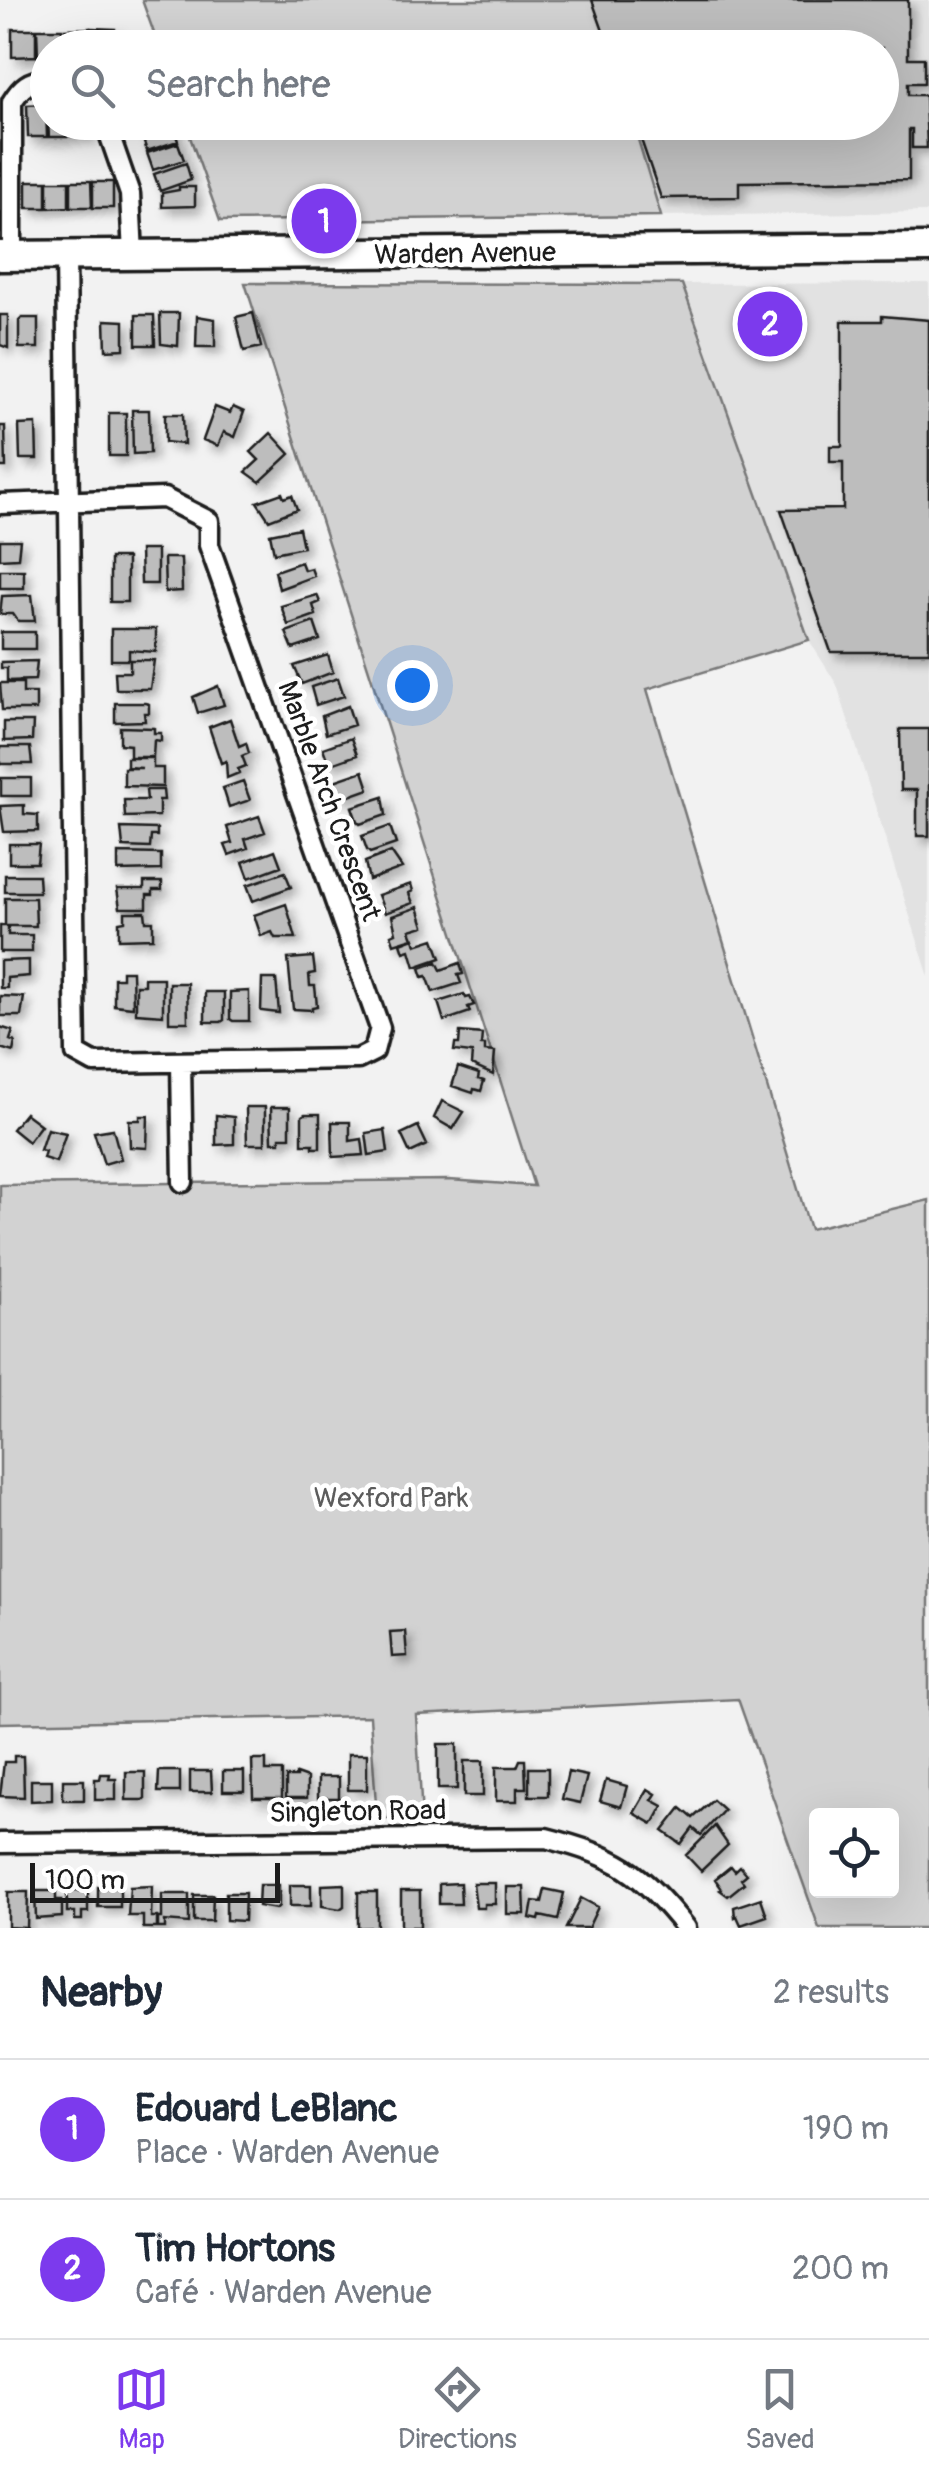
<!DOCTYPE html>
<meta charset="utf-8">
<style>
body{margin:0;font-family:Pangolin,sans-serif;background:#f6f6f7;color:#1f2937}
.controls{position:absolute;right:30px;bottom:30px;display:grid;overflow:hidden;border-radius:10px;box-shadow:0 10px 40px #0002}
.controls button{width:90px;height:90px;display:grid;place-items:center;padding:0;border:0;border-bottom:2px solid #e0e1e3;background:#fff;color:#1f2937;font:50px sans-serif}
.scale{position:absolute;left:30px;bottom:25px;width:250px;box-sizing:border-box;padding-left:10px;border:5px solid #1c1c1c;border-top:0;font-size:28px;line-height:35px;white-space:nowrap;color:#1c1c1c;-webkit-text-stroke:8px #fff;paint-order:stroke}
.you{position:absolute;left:412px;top:685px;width:35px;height:35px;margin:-25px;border:8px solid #fff;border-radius:50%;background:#1a73e8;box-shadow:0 0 0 15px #1a73e833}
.badge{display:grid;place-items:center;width:65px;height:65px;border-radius:50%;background:#7c3aed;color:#fff;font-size:32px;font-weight:700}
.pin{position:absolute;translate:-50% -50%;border:5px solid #fff;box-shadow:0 2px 10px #0006}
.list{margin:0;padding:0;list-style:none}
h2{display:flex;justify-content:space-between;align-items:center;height:130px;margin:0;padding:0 40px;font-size:42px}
h2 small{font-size:32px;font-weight:400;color:#747a83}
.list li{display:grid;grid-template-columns:65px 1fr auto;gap:30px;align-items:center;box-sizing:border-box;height:140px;padding:0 40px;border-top:2px solid #e0e1e3}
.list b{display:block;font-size:38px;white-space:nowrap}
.list p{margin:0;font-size:32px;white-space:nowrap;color:#747a83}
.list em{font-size:32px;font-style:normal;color:#747a83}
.icon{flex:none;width:55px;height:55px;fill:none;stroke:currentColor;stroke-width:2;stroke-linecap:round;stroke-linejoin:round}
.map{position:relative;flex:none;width:929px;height:1928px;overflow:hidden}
.search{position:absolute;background:#fff;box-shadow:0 10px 40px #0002;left:30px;right:30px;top:30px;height:110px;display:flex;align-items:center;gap:25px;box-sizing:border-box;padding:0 35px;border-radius:55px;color:#747a83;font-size:38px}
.sheet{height:410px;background:#fff}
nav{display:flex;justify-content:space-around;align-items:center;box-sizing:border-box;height:140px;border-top:2px solid #e0e1e3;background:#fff;font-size:28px;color:#747a83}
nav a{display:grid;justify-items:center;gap:5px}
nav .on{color:#7c3aed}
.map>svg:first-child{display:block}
</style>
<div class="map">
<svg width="929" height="1928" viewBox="0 0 929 1928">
<defs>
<filter id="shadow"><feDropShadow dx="6" dy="6" stdDeviation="5" flood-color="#0004"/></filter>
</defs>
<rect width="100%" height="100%" fill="#f2f2f2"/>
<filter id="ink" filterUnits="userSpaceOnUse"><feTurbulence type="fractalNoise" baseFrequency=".01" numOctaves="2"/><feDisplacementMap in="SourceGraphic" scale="20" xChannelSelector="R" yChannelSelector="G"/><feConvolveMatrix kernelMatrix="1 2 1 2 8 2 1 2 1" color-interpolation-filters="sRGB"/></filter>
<g filter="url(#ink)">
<!-- built -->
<path fill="#e2e2e2" d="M597 0H929V212L661 216 633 123 882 122V48Z
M929 283V977L837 685 809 640 682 284Z"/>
<!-- green -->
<path fill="#d2d2d2" stroke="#777" stroke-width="2.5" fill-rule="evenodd" d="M142 0H597L611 47H159Z
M185 123H633L661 216 220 221Z
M245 283 682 284 809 640 647 689 810 1229 929 1200V1928H819L738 1699 416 1715 422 1818 377 1819 370 1716 0 1723V1185L449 1180 534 1186ZM816 1816H892V1890H816Z"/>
<!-- building -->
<path fill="#bdbdbd" stroke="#1c1c1c" stroke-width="2.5" filter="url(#shadow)" d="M592 0H908V58H924V83H908V95H925L927 148H912V129H909V180L739 182V197L661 198 635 122H882V48H609Z
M90 28V48H66L65 29Z
M91 28 115 29V48H91Z
M12 29H36V56L12 57Z
M37 29H62V48H48V56L38 57Z
M46 104 47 137H28L27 105Z
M48 122H67V137H49Z
M69 122H88L89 136H70Z
M172 124 178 141 147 151 141 134Z
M178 143 184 160 153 170 147 153Z
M186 163 191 180 160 191 154 174Z
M27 181H47V208H27Z
M48 181H69V207L48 208Z
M71 181H91L92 207H71Z
M93 182H113V208H93Z
M179 187H195V206L162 207V193L179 190Z
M751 303H790L791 348H752Z
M160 313H179L178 346 161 344Z
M253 313 261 347 244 351 236 317Z
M0 315H8V348L0 345Z
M136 315H154L155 345H136Z
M197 316 215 319V347H196Z
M882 316 929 320V652H831L781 510 843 509V462H830V446H842V321H882Z
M22 318H38V348H19V321Z
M105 320 124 321V349L106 350Z
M215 407 230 413 233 407 244 412 235 437 224 432 218 446 203 440Z
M132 410H149L150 453 133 454Z
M109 413H126V456H109Z
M165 414H183L184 444 165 442Z
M36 424 37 459H20L19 425Z
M0 426H5L6 467H0Z
M271 433 290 454 260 482 246 472 259 460 251 452Z
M282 493 284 498 292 495 297 509 269 520 257 502Z
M299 528 303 547 274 553 270 534Z
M0 540H20L18 558 0 559Z
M140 550H157V584H141Z
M110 558H127V602H110Z
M164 558H181L182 591 165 592Z
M301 562 304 570 311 568 314 576 279 589 275 571Z
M0 570H24V588H0Z
M32 595 35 621H18L13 614H0L2 596Z
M317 595 320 602 313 605 316 615 288 625 281 606Z
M314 622 320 640 293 649 286 632Z
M111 629H156V652L129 650V660H111Z
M1 632H35V649H1Z
M328 655 333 672 302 684 294 666Z
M130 660H154L150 689H116L115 672H130Z
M37 661 35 680 7 681V668H1V662Z
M338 678 344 696 316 705 311 687Z
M0 683H23V693H36V710H2Z
M218 686 224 705 198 713 193 697Z
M115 703H145L149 704V713H144L145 721 115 722Z
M348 706 354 725 326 734 322 716Z
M230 719 239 746 246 743 249 753 242 756 246 766 238 769 239 773 227 778 226 761 221 763 209 727Z
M4 722H33L32 740 4 741Z
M120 727 154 728V733H161V741L154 740 153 757H130V745L120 744Z
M900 729H929V836H917V790H901Z
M351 738 357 755 329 765 323 748Z
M0 747H30L32 764H0Z
M127 758H153V768H163V787L124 786V768H142L127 767Z
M363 771 369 789 341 799 334 781Z
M1 778H31V796H1Z
M243 781 250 800 229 807 223 788Z
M146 790H163L164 800H159V816L125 817 124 800H147Z
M383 797 386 815 360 824 357 821 352 807Z
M24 805V814L38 815V831L4 832 0 806Z
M259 816 265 832 245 839 248 848 229 855 225 845 232 843 227 827Z
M390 826 396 844 370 853 367 850 362 836Z
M121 828 157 829V836H151L150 848 123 847Z
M9 844H39L37 863H9Z
M275 850 281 866 249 878 243 862Z
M391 852 402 868 369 880 365 862Z
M118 853 161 854V870L118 871Z
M285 872 291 887 253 901 247 885Z
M5 875H38L39 892H5Z
M144 882H162V890H153V895H147V908H120L117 889H144Z
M411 884 413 891 409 893 413 903 385 913 378 895Z
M5 898H35L36 926H5Z
M286 904 296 938H275L272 932 261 936 254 915Z
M418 907 424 926 410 930 413 938 394 944 391 935 396 933 392 916Z
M125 912H145L146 921H153V938L119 939V922L125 921Z
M0 926H8V935H32V952H0Z
M414 938 416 945 434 939 441 958 415 967 410 950 404 952 401 943Z
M313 957 315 973 309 974 310 986H315L317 1006 312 1007V1010L293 1009 288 959Z
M29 960V976L7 978V988H0V961Z
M437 962 441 970 460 963 463 974 458 975 461 983 433 992 427 976 423 977 420 968Z
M122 971H132L133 1007 114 1005V978H122Z
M144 978H163V1015L136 1013V985H144Z
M262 979H276L279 1013 261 1011Z
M169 983H187L188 1022H169Z
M249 991V1021H233L230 1019V992Z
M205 992H224V1020L221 1022H205Z
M464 994 466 998 470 997 474 1005 468 1007 470 1012 444 1021 438 1002Z
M0 996 24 997 21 1016H0Z
M0 1027 13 1031 10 1040 15 1042 13 1052 0 1048Z
M460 1032 482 1034 481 1045H485V1051L495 1052 493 1075 471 1065 472 1053 454 1051 455 1044H459Z
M458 1067 479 1074 478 1079 484 1081 481 1091 474 1089 473 1093 452 1086Z
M442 1101 464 1112 453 1129 434 1118Z
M246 1107H265V1144H247Z
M271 1107H290V1137H280V1142H272Z
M25 1113 41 1125 28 1142 12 1129Z
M305 1114H320V1148H313V1144H302V1116Z
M216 1115 234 1117V1144L216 1145Z
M140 1116H148L147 1148 130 1147 129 1120H140Z
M332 1122H350V1141L362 1139 364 1155 333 1157Z
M418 1126 427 1145 410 1153 401 1134Z
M47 1129 66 1133 56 1162 43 1158 45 1151 40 1150Z
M113 1129 121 1159 104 1164 94 1132Z
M385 1130 388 1152 369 1155 366 1133Z
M405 1631 407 1656 392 1657 390 1632Z
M438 1744H457V1789H438Z
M348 1754H367V1790H348Z
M14 1756H23L24 1797 0 1796 4 1762H14Z
M252 1760H266V1771H282V1798H253Z
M520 1760H525L526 1788H517V1801H496V1767H517Z
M464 1761H483V1796H464Z
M529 1768H548V1796H529Z
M159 1771H180V1792H158Z
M190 1771H211L212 1792H190Z
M223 1771H244V1791H223Z
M126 1772H145V1800H126Z
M568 1772 587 1776 580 1803 562 1799Z
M101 1774H110L109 1779H116V1800H95V1779H100Z
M296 1774 307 1778V1798H286V1777H296Z
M318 1777H339V1798H318Z
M31 1780H52V1800L31 1801Z
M63 1780H84V1800H63Z
M606 1780 627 1786 621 1807 600 1801Z
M648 1789 656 1794 652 1800 663 1806 653 1824 634 1813Z
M713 1800 724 1810 701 1835 693 1828 681 1844 663 1831 681 1808 693 1818Z
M715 1826 728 1845 701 1871 686 1855Z
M731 1866 735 1871 740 1866 747 1874 741 1879 744 1883 728 1896 720 1890 722 1889 715 1879Z
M460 1883 461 1904H439V1884Z
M473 1883H495V1904H484V1908H476Z
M344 1884V1906L340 1909 322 1906V1885Z
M259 1885H279V1906L276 1909 258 1906Z
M290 1885H311V1906H290Z
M152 1886 151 1917H157V1928H143V1916H128L130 1887Z
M98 1887H120V1907H98Z
M507 1887H524L525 1914H507Z
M545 1889 564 1893 558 1920 540 1916 539 1920 530 1918 533 1901 542 1902Z
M35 1891H56V1900H62V1917L36 1919Z
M67 1891H88V1912H82V1920H75V1912H67Z
M401 1891H420V1927H401Z
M8 1892H28L27 1928 8 1927Z
M358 1892H377V1927L358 1928Z
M226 1893H245L244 1921 226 1920Z
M162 1894H189V1923L165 1921V1928H158V1918H162Z
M194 1895H213L212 1921H194Z
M581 1898 598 1907 588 1928H566Z
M761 1898 767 1916 741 1925 737 1916 735 1917 734 1907Z"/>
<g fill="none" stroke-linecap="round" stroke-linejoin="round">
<defs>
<path id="street" d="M105 122 130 194 133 255
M12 256V102C21 87 29 80 48 79
M0 504 164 498 209 521V545L380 1028 374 1051 358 1059 94 1063 76 1053 75 984C72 741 68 498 66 255
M181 1063 183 1182
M0 1843 546 1838C617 1856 640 1871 686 1928"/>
<path id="secondary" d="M0 256 929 248"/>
</defs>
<!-- street casing -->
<use href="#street" stroke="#1c1c1c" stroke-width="25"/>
<!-- secondary casing -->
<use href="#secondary" stroke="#1c1c1c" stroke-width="35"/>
<!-- street -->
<use href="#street" stroke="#fff" stroke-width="18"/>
<!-- secondary -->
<use href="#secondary" stroke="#fff" stroke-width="28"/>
</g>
</g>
<g text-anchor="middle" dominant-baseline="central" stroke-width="9" stroke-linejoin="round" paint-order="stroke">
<!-- street labels -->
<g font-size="28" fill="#1c1c1c" stroke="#fff">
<text transform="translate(465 254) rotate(-1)">Warden Avenue</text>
<text transform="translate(329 801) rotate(70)">Marble Arch Crescent</text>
<text transform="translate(358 1812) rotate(-1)">Singleton Road</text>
</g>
<!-- park labels -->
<g font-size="28" fill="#5c5c5c" stroke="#fff">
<text x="391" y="1498">Wexford Park</text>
</g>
</g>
</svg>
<div class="controls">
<button><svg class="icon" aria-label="locate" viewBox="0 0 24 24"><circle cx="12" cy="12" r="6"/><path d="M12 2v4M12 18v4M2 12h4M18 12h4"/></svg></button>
</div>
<div class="scale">100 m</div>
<div class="you"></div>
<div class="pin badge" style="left:324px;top:221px">1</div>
<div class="pin badge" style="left:770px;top:324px">2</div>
<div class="search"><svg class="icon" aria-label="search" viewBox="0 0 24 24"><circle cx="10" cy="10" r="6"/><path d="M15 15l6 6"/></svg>Search here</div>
</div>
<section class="sheet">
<h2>Nearby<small>2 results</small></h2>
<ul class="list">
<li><span class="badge">1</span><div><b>Edouard LeBlanc</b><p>Place · Warden Avenue</p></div><em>190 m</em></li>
<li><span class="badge">2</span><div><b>Tim Hortons</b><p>Café · Warden Avenue</p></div><em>200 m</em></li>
</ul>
</section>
<nav>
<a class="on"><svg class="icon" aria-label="map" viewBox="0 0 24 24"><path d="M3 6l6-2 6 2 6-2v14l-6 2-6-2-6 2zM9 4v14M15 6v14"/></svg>Map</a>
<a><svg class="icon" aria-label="directions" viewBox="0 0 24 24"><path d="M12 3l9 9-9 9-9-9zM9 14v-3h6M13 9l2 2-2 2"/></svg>Directions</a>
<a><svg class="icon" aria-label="saved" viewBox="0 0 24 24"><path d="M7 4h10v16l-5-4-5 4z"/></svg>Saved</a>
</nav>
